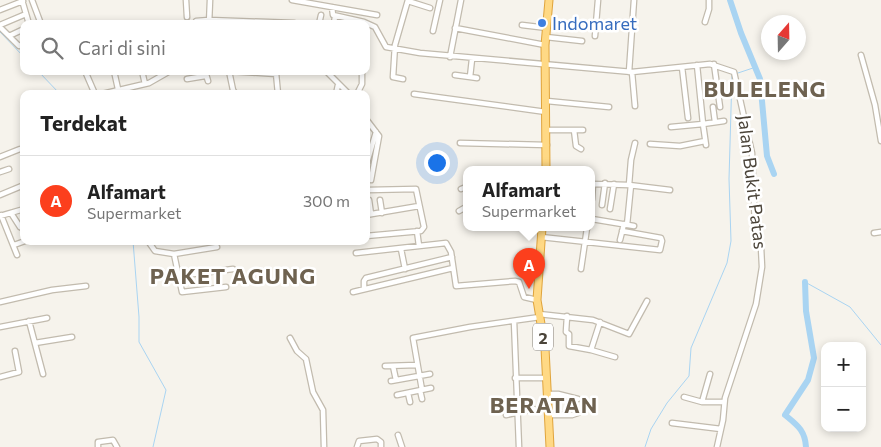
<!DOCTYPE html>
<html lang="id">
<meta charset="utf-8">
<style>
body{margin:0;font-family:Commissioner,sans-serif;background:#f6f6f6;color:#222}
.controls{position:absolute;right:15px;bottom:15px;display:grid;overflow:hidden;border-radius:10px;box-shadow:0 2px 8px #0003}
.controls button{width:45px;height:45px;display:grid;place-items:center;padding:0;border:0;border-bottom:1px solid #e0e0e0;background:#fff;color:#222;font:25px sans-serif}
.compass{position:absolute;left:761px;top:15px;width:45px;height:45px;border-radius:50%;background:#fff;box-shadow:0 2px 8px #0003;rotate:20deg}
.you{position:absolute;left:436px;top:162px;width:18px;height:18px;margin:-12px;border:4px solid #fff;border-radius:50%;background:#1a73e8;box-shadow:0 0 0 8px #1a73e833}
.badge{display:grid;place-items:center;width:32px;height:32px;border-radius:50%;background:#fc3f1d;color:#fff;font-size:16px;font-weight:700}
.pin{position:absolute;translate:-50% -41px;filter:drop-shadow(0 1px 2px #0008)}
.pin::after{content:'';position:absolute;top:26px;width:18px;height:15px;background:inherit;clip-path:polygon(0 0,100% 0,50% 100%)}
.popup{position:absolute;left:463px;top:166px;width:132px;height:65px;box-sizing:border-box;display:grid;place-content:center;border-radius:10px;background:#fff;filter:drop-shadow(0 1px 4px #0005);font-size:16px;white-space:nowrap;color:#767676}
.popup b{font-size:19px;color:#222}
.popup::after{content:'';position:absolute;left:50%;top:100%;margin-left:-10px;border:10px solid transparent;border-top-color:#fff}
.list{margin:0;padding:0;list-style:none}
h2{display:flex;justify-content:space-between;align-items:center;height:65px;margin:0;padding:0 20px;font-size:21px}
h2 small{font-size:16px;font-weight:400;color:#767676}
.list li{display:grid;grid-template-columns:32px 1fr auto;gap:15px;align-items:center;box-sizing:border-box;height:90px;padding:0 20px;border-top:1px solid #e0e0e0}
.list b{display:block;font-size:19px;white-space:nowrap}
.list p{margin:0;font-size:16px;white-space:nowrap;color:#767676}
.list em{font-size:16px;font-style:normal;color:#767676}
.icon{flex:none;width:28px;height:28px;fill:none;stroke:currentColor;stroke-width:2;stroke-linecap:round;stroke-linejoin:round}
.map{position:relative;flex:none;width:881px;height:447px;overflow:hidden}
.search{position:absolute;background:#fff;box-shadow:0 2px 8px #0003;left:20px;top:20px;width:350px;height:55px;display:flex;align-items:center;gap:12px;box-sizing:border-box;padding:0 18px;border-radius:10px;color:#767676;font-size:19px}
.panel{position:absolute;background:#fff;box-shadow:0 2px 8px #0003;left:20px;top:90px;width:350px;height:155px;border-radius:10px}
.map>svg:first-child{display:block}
</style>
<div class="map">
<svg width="881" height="447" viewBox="0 0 881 447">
<rect width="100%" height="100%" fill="#f6f3ec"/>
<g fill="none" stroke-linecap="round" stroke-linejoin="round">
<!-- stream -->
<path stroke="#a9d4f2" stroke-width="1" d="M0 32 24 57
M38 71 60 94
M735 74 756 67
M133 241 139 317V342L166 390 153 447
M805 282 850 307 881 345
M645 447 651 429 667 403 689 376 691 348 727 263 731 241 729 179 732 75"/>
<!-- river -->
<path stroke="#a9d4f2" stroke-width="6" d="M730 0 741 33 760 79 767 156 774 174
M805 282 806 311 814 358 808 380 785 415C797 425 805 430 806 447"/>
<defs>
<path id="minor" d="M22 0 29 24
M32 0 41 24
M186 0 187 17
M292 0 377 15
M408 1 430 8
M332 7 333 15 364 22 375 27 386 47 420 53 632 72 710 64 734 72 752 153 755 226 761 247 762 267 756 304 725 398 723 420 717 447
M0 10 23 1
M705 22 709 9V0
M195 24 196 21 209 20 294 23
M209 24 210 0
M319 24 321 15
M334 24 335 16
M0 25 26 14
M522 25 547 28
M0 27 19 46 24 44
M455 28 545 45
M433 31 440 0
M9 36 24 29
M595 36 598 0
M546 37 582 41
M861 55 875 105 881 141
M450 57 461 0
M472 59 470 77 477 78
M714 64 720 107
M682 67 688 118
M85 71 95 94
M114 71 118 89
M142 71 145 84
M205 71 208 81
M229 71 276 74
M229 71 233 90 236 94
M326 71 349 94
M629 72 634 0
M632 72 635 106
M276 73 278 94
M455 75 470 77
M187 79 205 76
M403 79 393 77 395 45 408 0
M102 94 149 83 170 71
M336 94 338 85
M357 94 362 84V71
M414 94 546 112
M547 101 609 107
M713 107 715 122
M366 119 379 136 371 180
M671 127 703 124 697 65
M547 130H583
M574 130 576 146 581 149
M460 143 547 145
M650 144 680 146 705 141
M706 145 703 124 724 121
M0 157 20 149
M366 166 376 132
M0 172 9 169
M592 184 629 185 670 190
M629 185 631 160 635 143
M461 189 466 187
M0 195 24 185
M592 199 593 184
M369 200 371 214
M380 200 382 213
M602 205 605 183
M610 209 614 184
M459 211 466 207
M11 213 20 227 24 229
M1 215 17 255
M366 215 419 206
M0 216 24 209
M592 219 634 226
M627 225 631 185
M417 231 419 246
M874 233 881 232
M366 236 421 231 424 227 416 189 368 190
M541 237 660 250 662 241 661 238 622 231
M620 240 624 224
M148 241 155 251 174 254 182 292 226 287
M14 245 25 241
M401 249 405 269
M356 253 446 243 451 252 456 286 515 281 519 282 524 297 537 300
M174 254 217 247
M581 269 587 228
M178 276 233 269
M364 289V281L366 278 452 257
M353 292 453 268
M0 302 52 290 86 286
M539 314 593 320 629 334 647 301
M567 316 566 332 569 334V346L591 350 600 322
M29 321 43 374
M514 321 519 447
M0 327 47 318
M290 338 297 351 306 359 313 392 323 410 324 447
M35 343 72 337
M591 350 615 357
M385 366 417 365
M393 366 396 380
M0 377 19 372 15 351
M515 378H547
M391 381 430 374
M420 390 422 399
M422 390 413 338 470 327 540 317
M408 393 410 402
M548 394H558L578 399
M397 395 431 388
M684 397 702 402H723
M702 402 710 374
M506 415 534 409
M550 415H572L578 413
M672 423 721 429
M398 435 402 447
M98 447V442L113 440 117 447
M357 447 359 441 377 439 381 442V447"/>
<path id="trunk" d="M546 170 545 45 549 0
M542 228 537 300 545 348 550 447"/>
</defs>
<!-- minor casing -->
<use href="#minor" stroke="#c2bbae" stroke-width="7"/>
<!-- trunk casing -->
<use href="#trunk" stroke="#e0a43c" stroke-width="9"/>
<!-- minor -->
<use href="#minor" stroke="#fff" stroke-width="4.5"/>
<!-- trunk -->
<use href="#trunk" stroke="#ffd985" stroke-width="7"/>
</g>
<!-- markers -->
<circle fill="#3f7fe0" stroke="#fff" stroke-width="2" cx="542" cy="23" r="5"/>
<g text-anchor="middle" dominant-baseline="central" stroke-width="5" stroke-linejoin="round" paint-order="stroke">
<!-- shield labels -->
<rect fill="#fff" stroke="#817c74" stroke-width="1" x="533" y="323.5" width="20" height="27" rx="4"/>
<g font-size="16" font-weight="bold" fill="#4b4439">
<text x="543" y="337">2</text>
</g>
<!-- shop labels -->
<g font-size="18" fill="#366cbe" stroke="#fff" text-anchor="start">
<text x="552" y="23">Indomaret</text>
</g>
<!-- street labels -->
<g font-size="18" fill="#4b4439" stroke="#fff">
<text transform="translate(753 182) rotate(83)">Jalan Bukit Patas</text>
</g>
<!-- district labels -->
<g font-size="22" font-weight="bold" letter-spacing="1" fill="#6e6250" stroke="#fff">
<text x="765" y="88">BULELENG</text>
<text x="233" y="275">PAKET AGUNG</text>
<text x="544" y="404">BERATAN</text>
</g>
</g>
</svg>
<div class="controls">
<button>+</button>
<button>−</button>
</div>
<svg class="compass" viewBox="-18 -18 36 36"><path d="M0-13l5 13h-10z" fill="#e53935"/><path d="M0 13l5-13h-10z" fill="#767676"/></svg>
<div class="you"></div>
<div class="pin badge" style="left:529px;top:289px">A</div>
<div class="popup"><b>Alfamart</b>Supermarket</div>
<div class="search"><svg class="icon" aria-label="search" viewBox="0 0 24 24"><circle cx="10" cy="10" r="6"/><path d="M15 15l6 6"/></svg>Cari di sini</div>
<section class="panel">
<h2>Terdekat<small></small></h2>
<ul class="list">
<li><span class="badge">A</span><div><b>Alfamart</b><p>Supermarket</p></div><em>300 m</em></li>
</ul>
</section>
</div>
